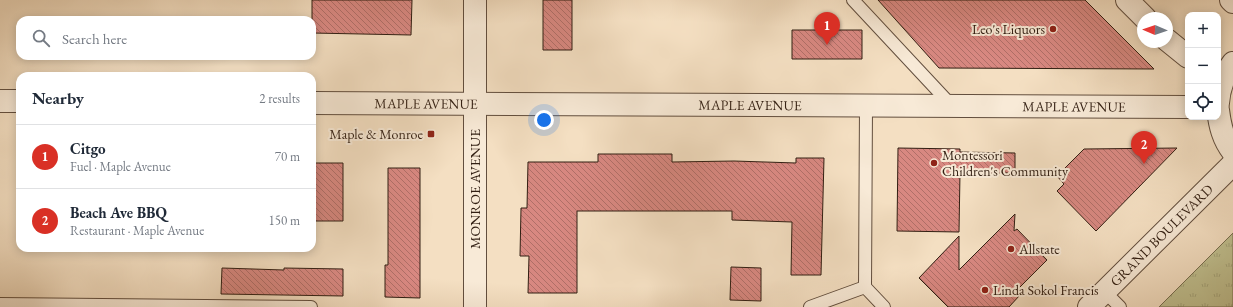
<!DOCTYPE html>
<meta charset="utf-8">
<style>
body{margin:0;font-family:"EB Garamond",serif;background:#f6f6f7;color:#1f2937}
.controls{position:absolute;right:12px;top:12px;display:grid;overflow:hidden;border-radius:8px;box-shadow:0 2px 10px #0003}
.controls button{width:36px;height:36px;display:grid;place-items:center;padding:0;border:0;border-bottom:1px solid #e0e1e3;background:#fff;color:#1f2937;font:20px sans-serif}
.compass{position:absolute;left:1137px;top:12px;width:36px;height:36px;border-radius:50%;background:#fff;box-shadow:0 2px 10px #0003;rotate:272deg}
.you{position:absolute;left:544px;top:120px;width:14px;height:14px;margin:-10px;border:3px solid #fff;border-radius:50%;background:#1a73e8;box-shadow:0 0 0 6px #1a73e833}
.badge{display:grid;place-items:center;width:26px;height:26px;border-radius:50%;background:#d93025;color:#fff;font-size:13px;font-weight:700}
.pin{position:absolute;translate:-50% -33px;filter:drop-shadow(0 1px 2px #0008)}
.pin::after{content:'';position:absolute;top:21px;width:14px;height:12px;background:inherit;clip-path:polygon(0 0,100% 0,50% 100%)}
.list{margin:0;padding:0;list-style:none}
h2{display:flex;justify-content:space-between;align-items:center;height:52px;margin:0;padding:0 16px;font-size:17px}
h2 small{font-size:13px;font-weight:400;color:#747a83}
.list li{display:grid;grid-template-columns:26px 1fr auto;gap:12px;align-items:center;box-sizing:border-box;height:64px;padding:0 16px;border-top:1px solid #e0e1e3}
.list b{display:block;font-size:15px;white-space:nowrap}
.list p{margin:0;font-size:13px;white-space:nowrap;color:#747a83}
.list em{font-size:13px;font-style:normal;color:#747a83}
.icon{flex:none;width:22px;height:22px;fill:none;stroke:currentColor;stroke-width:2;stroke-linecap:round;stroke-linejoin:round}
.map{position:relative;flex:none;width:1233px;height:307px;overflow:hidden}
.search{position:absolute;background:#fff;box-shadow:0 2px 10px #0003;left:16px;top:16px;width:300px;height:44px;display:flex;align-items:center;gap:10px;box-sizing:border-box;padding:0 14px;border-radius:12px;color:#747a83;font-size:15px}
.panel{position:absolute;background:#fff;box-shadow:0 2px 10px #0003;left:16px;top:72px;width:300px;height:180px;border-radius:12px}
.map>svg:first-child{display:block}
</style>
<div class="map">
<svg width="1233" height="307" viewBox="0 0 1233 307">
<defs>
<pattern id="grass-tufts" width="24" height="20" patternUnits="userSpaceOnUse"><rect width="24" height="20" fill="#c0c090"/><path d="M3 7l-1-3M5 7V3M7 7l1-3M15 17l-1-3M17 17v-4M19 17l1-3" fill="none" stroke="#a5a57b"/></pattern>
<pattern id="building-back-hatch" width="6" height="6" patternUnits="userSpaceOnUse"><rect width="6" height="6" fill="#d88881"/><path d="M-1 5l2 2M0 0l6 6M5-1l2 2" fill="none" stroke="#b06f68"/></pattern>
</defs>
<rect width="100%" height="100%" fill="#f4dfc2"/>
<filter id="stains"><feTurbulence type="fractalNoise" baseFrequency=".005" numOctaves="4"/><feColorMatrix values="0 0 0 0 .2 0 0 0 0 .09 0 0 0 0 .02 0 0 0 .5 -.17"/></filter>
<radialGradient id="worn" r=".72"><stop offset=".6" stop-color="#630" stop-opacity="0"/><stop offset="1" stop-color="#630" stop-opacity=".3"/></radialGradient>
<!-- grass -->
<path fill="url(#grass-tufts)" stroke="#786f51" d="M1233 233V307H1159Z"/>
<!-- building -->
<path fill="url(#building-back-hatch)" stroke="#311e12" d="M312 0H412L411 35 312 33Z
M543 0H572V50H543Z
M878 0H1085L1154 69 939 68Z
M792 30H862V59H792Z
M898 148 960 149V152L1015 153V173H960L959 232 897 231Z
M1177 148 1096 231 1057 191 1064 184 1057 176 1084 149Z
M598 154H672V162L734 161 796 163V158H824L821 275H791L792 222 732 220V211H577V293H528L529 256H520L521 208H527L528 162H598Z
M314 163H343V221H313Z
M388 168H420V298L385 297V265H388Z
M1015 214 1014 231 1017 229 1047 260 1016 291 1020 295 1009 307H948L919 278 959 236V270Z
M731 267 761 268V301L730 300Z
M222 268 284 270V268L343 269V296L221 294Z"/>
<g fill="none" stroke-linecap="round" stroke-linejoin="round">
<defs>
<path id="service" d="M853 0 952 106
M866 106 865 287 884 307
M1105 292 1120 307
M0 304 311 307
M810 307 865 287"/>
<path id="minor" d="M1127 0 1145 18
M1231 0 1233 2
M1167 40 1188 57
M475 307V0"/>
<g id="tertiary">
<path d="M0 101H20"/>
<path id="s1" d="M312 103 1188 107"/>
<path d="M1218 103C1219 88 1224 75 1233 63"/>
<path d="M1218 110C1220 126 1223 139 1233 152"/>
<path id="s2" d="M1089 307 1233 164"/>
</g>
</defs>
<!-- service casing -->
<use href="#service" stroke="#624e3e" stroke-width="14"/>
<!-- minor casing -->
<use href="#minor" stroke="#624e3e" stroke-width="24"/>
<!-- tertiary casing -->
<use href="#tertiary" stroke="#624e3e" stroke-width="24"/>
<!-- service -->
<use href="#service" stroke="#f8ead7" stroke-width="12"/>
<!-- minor -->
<use href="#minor" stroke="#f8ead7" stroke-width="22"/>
<!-- tertiary -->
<use href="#tertiary" stroke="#f8ead7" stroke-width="22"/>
</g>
<!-- markers -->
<g fill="#8f2418" stroke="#f8ead7" stroke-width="1.5">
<circle cx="1053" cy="29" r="4"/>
<rect x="427" y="130" width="8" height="8" rx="2"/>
<circle cx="934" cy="163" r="4"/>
<circle cx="1011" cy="249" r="4"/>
<circle cx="985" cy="290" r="4"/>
</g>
<g text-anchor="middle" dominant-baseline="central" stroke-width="4" stroke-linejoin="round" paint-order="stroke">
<!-- poi labels -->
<g font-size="14" fill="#311e12" stroke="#f8ead7" text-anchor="start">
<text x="1045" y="29" text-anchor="end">Leo's Liquors</text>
<text x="423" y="134" text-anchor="end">Maple &amp; Monroe</text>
<text x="942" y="155">Montessori<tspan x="942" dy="16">Children's Community</tspan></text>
<text x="1019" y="249">Allstate</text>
<text x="993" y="290">Linda Sokol Francis</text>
</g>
<!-- street labels -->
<g font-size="14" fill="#311e12" stroke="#f8ead7">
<text stroke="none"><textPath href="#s1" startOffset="114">MAPLE AVENUE</textPath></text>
<text stroke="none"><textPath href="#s1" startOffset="438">MAPLE AVENUE</textPath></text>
<text stroke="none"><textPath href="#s1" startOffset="762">MAPLE AVENUE</textPath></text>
<text transform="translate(475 189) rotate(-90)">MONROE AVENUE</text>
<text stroke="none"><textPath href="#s2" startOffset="102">GRAND BOULEVARD</textPath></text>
</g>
</g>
<rect width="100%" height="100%" filter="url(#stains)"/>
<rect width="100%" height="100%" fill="url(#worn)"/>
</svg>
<div class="controls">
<button>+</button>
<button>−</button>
<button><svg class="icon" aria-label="locate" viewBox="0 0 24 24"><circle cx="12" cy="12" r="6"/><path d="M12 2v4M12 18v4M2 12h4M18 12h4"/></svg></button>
</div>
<svg class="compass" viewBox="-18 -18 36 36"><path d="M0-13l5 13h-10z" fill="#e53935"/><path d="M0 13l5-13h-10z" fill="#747a83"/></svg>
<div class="you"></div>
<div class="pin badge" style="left:827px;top:45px">1</div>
<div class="pin badge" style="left:1144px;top:164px">2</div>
<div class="search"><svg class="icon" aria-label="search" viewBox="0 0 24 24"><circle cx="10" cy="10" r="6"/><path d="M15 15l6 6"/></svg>Search here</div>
<section class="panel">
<h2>Nearby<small>2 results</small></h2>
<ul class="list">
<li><span class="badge">1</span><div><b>Citgo</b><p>Fuel · Maple Avenue</p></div><em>70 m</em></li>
<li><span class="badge">2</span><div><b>Beach Ave BBQ</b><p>Restaurant · Maple Avenue</p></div><em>150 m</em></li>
</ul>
</section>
</div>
